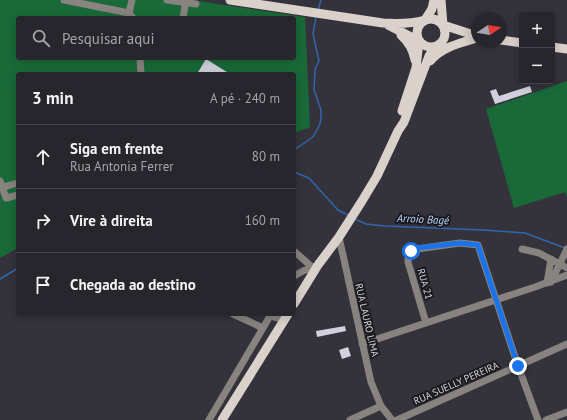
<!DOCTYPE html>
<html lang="pt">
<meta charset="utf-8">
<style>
body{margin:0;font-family:"PT Sans",sans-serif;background:#2f2e35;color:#f1f3f6}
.controls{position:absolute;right:12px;top:12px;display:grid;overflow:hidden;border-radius:4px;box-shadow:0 2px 10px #0003}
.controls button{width:36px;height:36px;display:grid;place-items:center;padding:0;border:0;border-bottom:1px solid #434349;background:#27262d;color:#f1f3f6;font:20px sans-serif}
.compass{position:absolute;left:471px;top:12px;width:36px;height:36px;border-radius:50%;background:#27262d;box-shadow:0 2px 10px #0003;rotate:78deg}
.stop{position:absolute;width:12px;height:12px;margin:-9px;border:3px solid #1a73e8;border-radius:50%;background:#fff}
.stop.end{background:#1a73e8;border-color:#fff;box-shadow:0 1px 4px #0008}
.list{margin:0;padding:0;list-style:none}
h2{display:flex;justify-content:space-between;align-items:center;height:52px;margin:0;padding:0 16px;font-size:17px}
h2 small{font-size:13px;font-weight:400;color:#a4a5aa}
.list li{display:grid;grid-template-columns:26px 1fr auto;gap:12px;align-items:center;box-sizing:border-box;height:64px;padding:0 16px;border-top:1px solid #434349}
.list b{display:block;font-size:15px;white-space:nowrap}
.list p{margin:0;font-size:13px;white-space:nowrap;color:#a4a5aa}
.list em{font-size:13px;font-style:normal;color:#a4a5aa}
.icon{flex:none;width:22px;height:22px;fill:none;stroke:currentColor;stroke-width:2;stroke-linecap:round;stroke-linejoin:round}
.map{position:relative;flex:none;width:567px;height:420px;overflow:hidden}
.search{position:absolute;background:#27262d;box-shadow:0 2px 10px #0003;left:16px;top:16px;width:280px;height:44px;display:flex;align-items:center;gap:10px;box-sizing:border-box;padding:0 14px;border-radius:4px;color:#a4a5aa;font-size:15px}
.panel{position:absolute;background:#27262d;box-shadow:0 2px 10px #0003;left:16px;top:72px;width:280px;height:244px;border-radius:4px}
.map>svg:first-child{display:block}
</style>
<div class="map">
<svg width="567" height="420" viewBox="0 0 567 420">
<rect width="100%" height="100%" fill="#34333c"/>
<!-- green -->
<path fill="#196a38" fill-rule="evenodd" d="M0 0H191L305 17 310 127 294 133V74H18V248L0 258ZM18 18H294V58H18Z
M567 81V197L565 192 514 208 486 109Z"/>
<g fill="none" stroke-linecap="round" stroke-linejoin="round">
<!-- stream -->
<path stroke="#3166ac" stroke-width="1.5" d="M318 10 321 0
M294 150 313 137 320 124 321 118V110L314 90 315 69 319 61 313 34 316 17
M294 172 309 178 338 210 348 215
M355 219 366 224 385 226 483 230 525 233 565 248
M0 279 18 268"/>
</g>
<!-- building -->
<path fill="#d1d0dd" d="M206 59 230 74H197Z
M530 86 532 92 495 104 490 91 496 89 499 96Z
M345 326 346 331 317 337 316 331Z
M348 347 351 356 342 359 339 350Z"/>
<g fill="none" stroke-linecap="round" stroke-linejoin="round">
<!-- minor -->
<path stroke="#88837f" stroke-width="7" d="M64 0 129 13 133 18
M167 0 196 4
M130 17 129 13 132 0
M183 18 186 0
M140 58 141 74
M0 181 6 198 18 195
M0 188 18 183
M339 237 371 382 381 406 392 420
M522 249 539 253 567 268
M294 251 312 267
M294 276 303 271 318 265
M551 282 567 249
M547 283 551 259
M233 314 263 328 270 316 284 320
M426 323 408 262C408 254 410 252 417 249L460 243 478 245 518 366 538 420
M362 344 535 287 567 275
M209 420 263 328
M350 420 381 406
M397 420 567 344
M546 420 567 412"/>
<!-- major -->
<path stroke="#dbd1cb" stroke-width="9" d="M230 0 383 23C398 24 411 24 425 20L432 9 434 0
M441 0 443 25 477 36
M417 33a14 14 0 1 1 28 0a14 14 0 1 1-28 0Z
M388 25 419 41 416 68 402 111
M401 35C409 42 413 49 415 60
M501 40 522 43
M552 47 567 49
M430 61C442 47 460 43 477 38
M294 304 318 265 339 237 362 201 377 176 398 131 404 122 429 56 435 47
M222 420 288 314"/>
</g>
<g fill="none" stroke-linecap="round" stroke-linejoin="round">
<!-- route -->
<path stroke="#1a73e8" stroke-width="5" d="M411 251 417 248 460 243 478 245 518 366"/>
</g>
<g text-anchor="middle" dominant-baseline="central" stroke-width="4" stroke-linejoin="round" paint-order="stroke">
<!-- street labels -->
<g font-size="10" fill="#d7d6dc" stroke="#1b1b1f">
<text transform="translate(425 284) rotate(74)">RUA 21</text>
<text transform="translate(367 320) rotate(77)">RUA LAURO LIMA</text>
<text transform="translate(456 383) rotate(-24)">RUA SUELLY PEREIRA</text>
</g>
<!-- water labels -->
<g font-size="11" font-style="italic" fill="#bad6fd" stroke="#1b1b1f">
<text transform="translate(423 219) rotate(3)">Arroio Bagé</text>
</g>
</g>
</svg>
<div class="controls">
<button>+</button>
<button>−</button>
</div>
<svg class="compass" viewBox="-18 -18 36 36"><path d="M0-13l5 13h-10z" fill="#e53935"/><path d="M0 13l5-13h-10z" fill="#a4a5aa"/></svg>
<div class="stop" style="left:411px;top:251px"></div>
<div class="stop end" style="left:518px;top:366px"></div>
<div class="search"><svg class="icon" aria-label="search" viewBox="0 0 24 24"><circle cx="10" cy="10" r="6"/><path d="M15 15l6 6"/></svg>Pesquisar aqui</div>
<section class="panel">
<h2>3 min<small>A pé · 240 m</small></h2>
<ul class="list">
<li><svg class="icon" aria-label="ahead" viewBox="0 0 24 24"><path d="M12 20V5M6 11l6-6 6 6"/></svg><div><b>Siga em frente</b><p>Rua Antonia Ferrer</p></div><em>80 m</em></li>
<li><svg class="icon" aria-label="right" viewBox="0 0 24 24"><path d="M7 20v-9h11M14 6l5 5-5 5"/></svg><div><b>Vire à direita</b></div><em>160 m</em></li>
<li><svg class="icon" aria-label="arrive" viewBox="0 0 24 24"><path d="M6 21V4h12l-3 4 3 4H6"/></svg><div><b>Chegada ao destino</b></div></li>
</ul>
</section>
</div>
